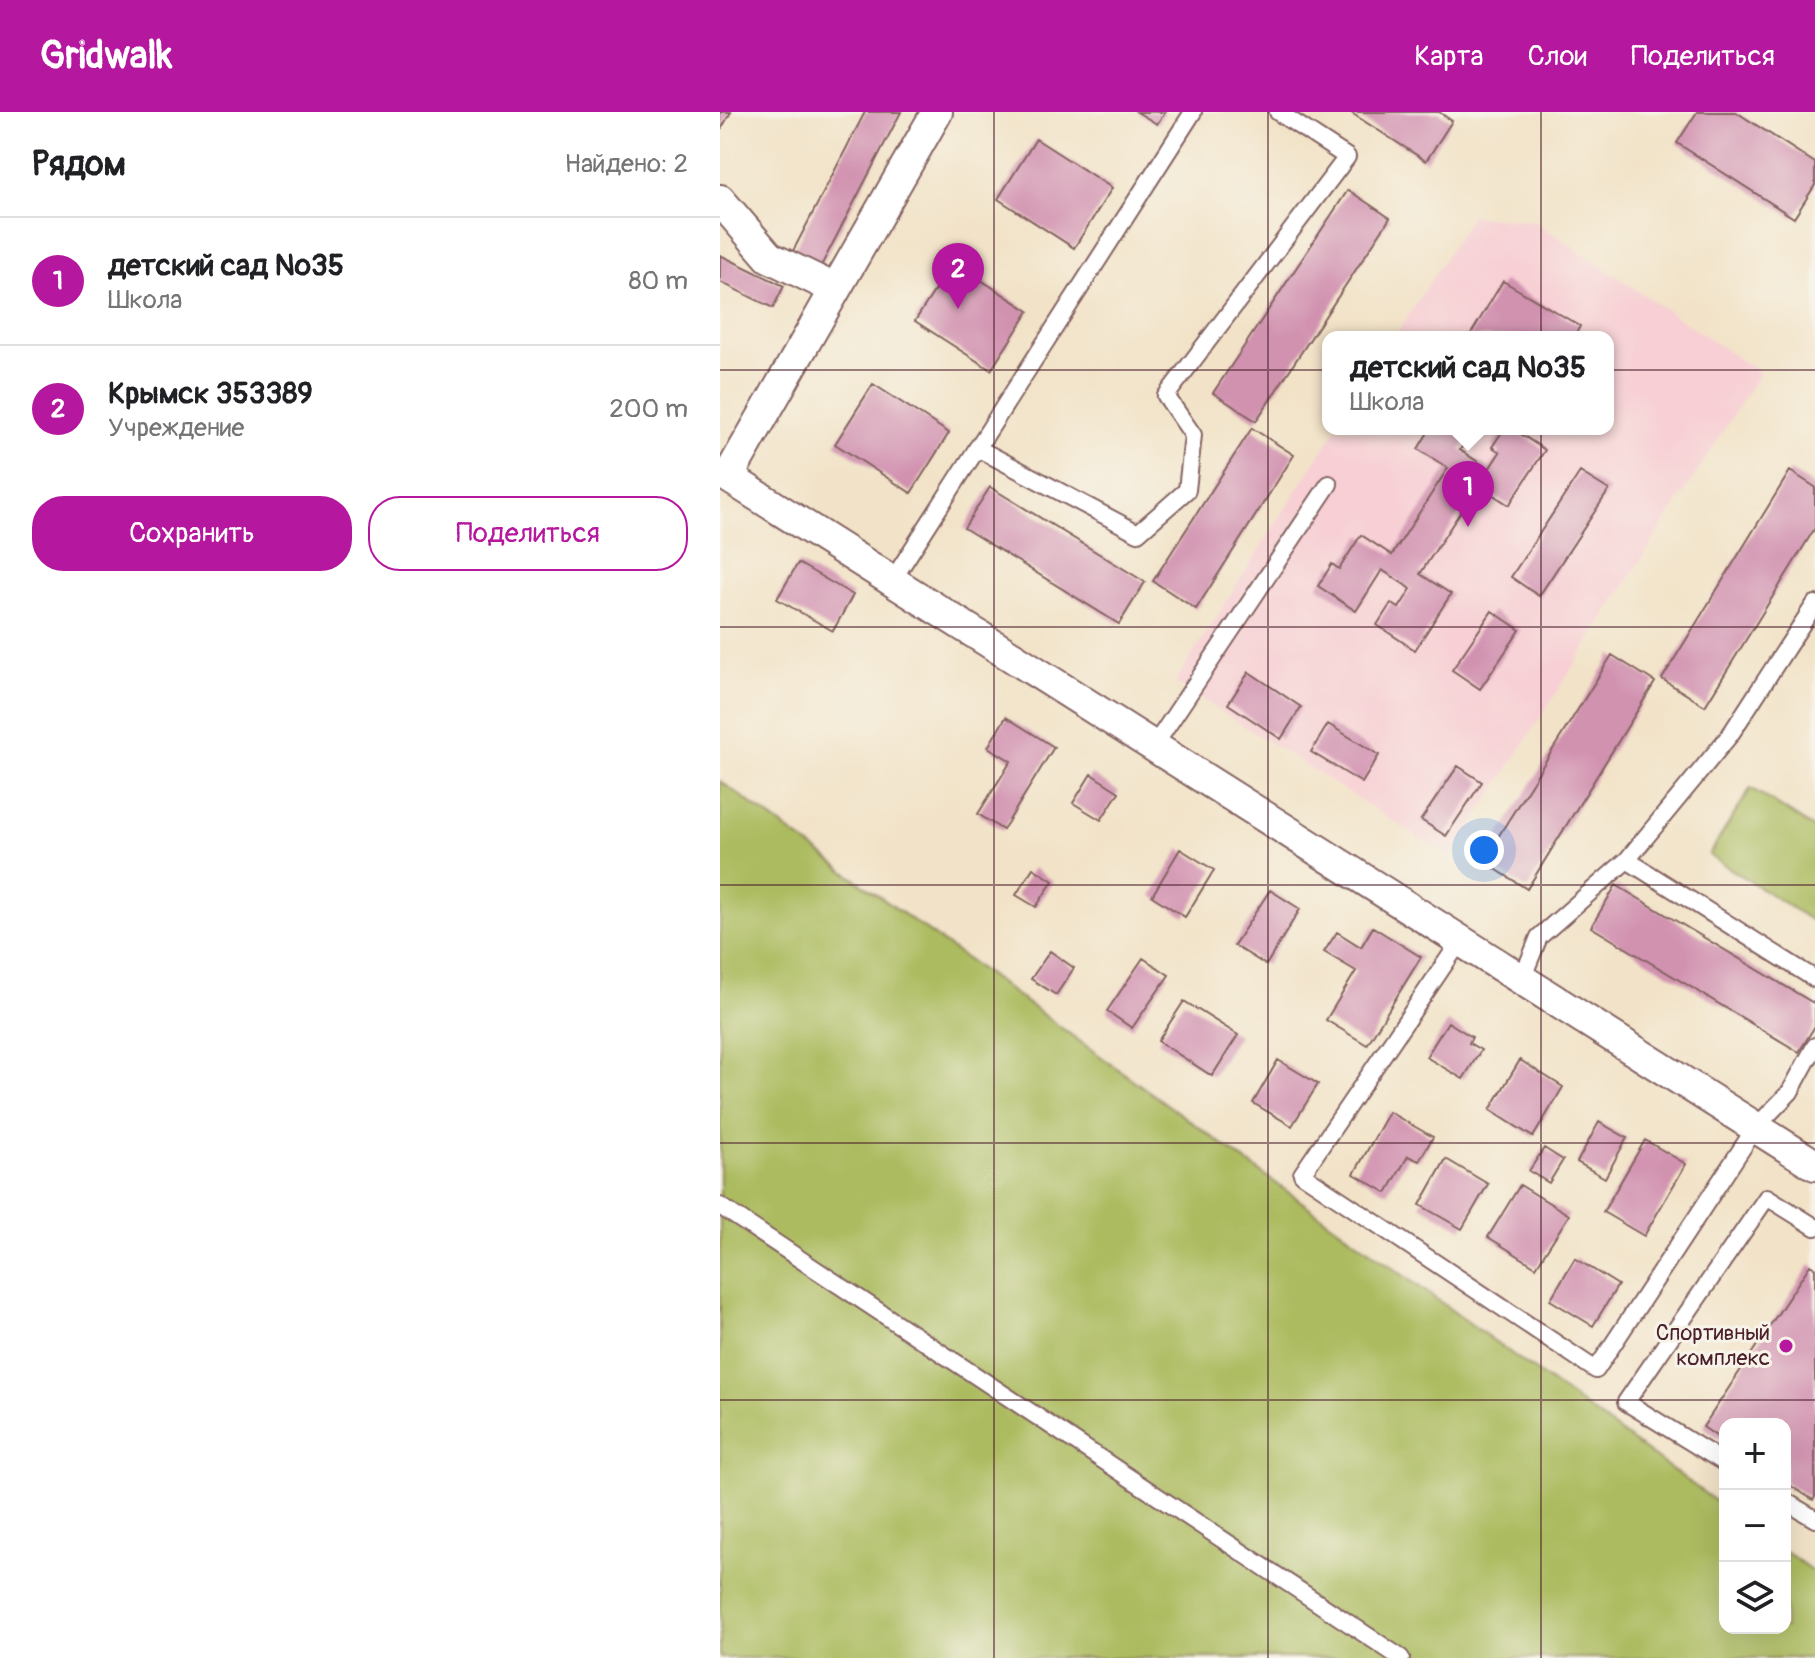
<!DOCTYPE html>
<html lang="ru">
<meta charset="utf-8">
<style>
body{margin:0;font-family:Pangolin,sans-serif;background:#f2f2f2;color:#202124}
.controls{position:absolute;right:24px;bottom:24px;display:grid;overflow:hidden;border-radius:16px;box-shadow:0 8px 32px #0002}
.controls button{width:72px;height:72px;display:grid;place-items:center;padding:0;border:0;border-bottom:2px solid #e0e0e0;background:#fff;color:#202124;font:40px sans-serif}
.you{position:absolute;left:764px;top:738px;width:28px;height:28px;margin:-20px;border:6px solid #fff;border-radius:50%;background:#1a73e8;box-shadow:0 0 0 12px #1a73e833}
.badge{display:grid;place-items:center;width:52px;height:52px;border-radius:50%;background:#b5179e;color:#fff;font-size:26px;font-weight:700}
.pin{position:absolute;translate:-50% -66px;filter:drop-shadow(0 2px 4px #0008)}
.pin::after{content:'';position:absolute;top:42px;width:28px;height:24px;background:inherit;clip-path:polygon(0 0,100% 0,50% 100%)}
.popup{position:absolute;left:602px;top:219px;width:292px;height:104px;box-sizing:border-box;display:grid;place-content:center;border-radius:16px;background:#fff;filter:drop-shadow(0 2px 6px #0005);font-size:26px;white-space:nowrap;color:#757577}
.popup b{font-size:30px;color:#202124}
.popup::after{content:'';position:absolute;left:50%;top:100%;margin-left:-16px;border:16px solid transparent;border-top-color:#fff}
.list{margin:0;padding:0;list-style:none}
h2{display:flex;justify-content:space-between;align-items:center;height:104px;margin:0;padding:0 32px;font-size:34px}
h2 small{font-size:26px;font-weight:400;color:#757577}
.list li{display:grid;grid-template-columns:52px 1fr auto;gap:24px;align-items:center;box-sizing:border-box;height:128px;padding:0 32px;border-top:2px solid #e0e0e0}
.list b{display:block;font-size:30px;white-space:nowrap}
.list p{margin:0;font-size:26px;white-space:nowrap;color:#757577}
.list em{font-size:26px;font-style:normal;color:#757577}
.actions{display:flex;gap:16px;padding:24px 32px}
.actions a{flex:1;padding:18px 0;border:2px solid #b5179e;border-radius:32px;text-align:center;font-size:28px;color:#b5179e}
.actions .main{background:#b5179e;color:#fff}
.icon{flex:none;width:44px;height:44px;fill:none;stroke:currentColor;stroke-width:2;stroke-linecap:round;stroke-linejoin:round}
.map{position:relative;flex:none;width:1095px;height:1546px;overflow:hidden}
header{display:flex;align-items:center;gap:48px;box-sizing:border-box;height:112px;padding:0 40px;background:#b5179e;color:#fff}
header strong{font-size:38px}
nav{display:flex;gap:44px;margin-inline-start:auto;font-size:28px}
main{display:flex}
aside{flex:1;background:#fff}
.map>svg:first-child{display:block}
</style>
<header>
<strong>Gridwalk</strong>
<nav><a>Карта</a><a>Слои</a><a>Поделиться</a></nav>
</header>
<main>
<aside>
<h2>Рядом<small>Найдено: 2</small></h2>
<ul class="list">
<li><span class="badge">1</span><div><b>детский сад №35</b><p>Школа</p></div><em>80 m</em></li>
<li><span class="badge">2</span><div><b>Крымск 353389</b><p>Учреждение</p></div><em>200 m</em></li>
</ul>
<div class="actions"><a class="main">Сохранить</a><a>Поделиться</a></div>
</aside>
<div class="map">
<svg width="1095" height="1546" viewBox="0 0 1095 1546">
<rect width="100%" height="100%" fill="#f7f3e8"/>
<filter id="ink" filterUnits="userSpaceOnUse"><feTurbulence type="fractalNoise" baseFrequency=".0125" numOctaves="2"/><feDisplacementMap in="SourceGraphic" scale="16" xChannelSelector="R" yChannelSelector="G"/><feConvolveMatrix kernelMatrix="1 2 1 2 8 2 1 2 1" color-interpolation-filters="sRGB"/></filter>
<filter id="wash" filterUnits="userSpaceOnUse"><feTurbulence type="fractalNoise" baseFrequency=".006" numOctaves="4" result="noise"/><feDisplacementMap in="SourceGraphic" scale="32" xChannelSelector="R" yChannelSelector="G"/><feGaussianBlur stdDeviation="1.8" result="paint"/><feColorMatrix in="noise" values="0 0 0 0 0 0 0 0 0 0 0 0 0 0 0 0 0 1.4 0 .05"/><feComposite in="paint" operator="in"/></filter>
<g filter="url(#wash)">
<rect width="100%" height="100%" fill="#f2e3c8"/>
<!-- built -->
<path fill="#f7cfd4" d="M751 104 814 109 1040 261 731 746 455 570 616 317H888V225H675Z"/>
<!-- green -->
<path fill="#acbb5e" stroke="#7b6d44" stroke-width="2" d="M0 669 1005 1396V1516H1065V1439L1095 1461V1546H0Z
M1031 676 1095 717V811L989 743Z"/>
<g id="blocks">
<!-- building -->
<path fill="#d192b0" d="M0 0H11L0 19Z
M145 0H181L100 156 72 141Z
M417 0H445L437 12Z
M630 0H719L732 9 706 49Z
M977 0H1016L1095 51V73L1074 106 957 31Z
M316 27 392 76 354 136 278 87Z
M628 78 670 106 536 309 493 281Z
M0 143 64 174 53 196 0 170Z
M233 150 309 199 271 258 195 209Z
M783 169 860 214 854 225H749Z
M153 272 229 321 191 381 115 332Z
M532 316 574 343 476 497 433 469Z
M710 317H754L740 338 769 357 780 340 772 335 784 317H793L825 338 789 393 758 373 700 462 731 482 695 538 657 513 671 491 679 496 691 477 662 458 636 499 598 474 612 452 619 457 641 423 672 443 728 356 698 337Z
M1070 359 1095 375V416L985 594 942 567Z
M860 360 889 378 819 484 791 465Z
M270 375 425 470 399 512 244 416Z
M78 451 133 483 113 519 57 487Z
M772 499 800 518 760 577 732 558Z
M892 543 935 570 807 777 763 749Z
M529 560 581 595 561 627 508 592Z
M286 605 334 635 283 718 258 702 291 649 268 635Z
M608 612 659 643 642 671 591 640Z
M738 654 762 670 726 724 701 708Z
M371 662 399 680 381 708 353 691Z
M460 737 494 758 465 805 432 784Z
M313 756 333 769 316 795 296 783Z
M896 773 1095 892V914L1079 940 871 815Z
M550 778 580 797 546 853 514 833Z
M653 815 701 845 647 933 606 908 636 859 604 840 617 820 641 835Z
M330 839 354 856 336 883 311 867Z
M423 846 449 863 412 916 387 899Z
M464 889 518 923 492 964 438 929Z
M728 910 752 925 749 931 761 938 743 967 706 945Z
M558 948 598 972 572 1014 533 991Z
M800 948 843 975 813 1025 770 998Z
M669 1000 713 1025 699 1049 688 1044 667 1081 634 1062Z
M879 1010 907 1026 885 1066 857 1050Z
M925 1028 966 1052 924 1124 883 1100Z
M824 1036 843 1048 829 1071 809 1059Z
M726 1047 768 1072 742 1117 700 1093Z
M800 1073 849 1103 816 1155 768 1125Z
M855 1146 898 1173 873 1214 830 1188Z
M1090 1153 1095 1156V1385L1093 1388 1065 1370V1312H1005V1330L983 1315Z"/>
</g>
</g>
<g filter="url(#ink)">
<use href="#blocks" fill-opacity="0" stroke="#856462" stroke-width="2"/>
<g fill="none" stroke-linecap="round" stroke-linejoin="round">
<defs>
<path id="lane" d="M257 336 418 421 467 378 473 323 446 284 627 45 558 0
M172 469 473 0
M1095 492 1010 623 907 748 1095 867
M434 634 609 372
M741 828 582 1062 876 1258 1036 1015 1070 980 1095 934
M802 867 819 825 907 748
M0 1094 681 1546
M1005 1351 906 1290 1047 1085 1095 1115
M1065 1389 1095 1407"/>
<path id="street" d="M217 0 8 365 1095 1053
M0 88 49 145 115 177"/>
</defs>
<!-- lane casing -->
<use href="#lane" stroke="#856462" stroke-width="20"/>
<!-- street casing -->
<use href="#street" stroke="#856462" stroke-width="34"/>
<!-- lane -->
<use href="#lane" stroke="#fff" stroke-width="16"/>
<!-- street -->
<use href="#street" stroke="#fff" stroke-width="30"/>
</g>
</g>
<!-- grid -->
<path fill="none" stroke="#4a1f2b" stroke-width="2" stroke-opacity="0.55" d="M274 0V1546M548 0V1546M821 0V1546M0 258H1095M0 515H1095M0 773H1095M0 1031H1095M0 1288H1095"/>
<!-- markers -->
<circle fill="#b5179e" stroke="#f7f3e8" stroke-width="3" cx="1066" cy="1234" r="8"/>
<g text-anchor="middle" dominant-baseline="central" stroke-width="6" stroke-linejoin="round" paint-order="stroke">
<!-- poi labels -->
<g font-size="22" fill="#4a1f2b" stroke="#f7f3e8" text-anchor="end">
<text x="1050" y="1221">Спортивный<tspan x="1050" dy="25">комплекс</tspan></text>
</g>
</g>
</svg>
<div class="controls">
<button>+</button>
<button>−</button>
<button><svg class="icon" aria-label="layers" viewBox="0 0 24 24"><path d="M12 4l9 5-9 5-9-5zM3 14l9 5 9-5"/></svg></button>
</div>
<div class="you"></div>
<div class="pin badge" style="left:748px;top:415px">1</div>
<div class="popup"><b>детский сад №35</b>Школа</div>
<div class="pin badge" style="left:238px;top:197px">2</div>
</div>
</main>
